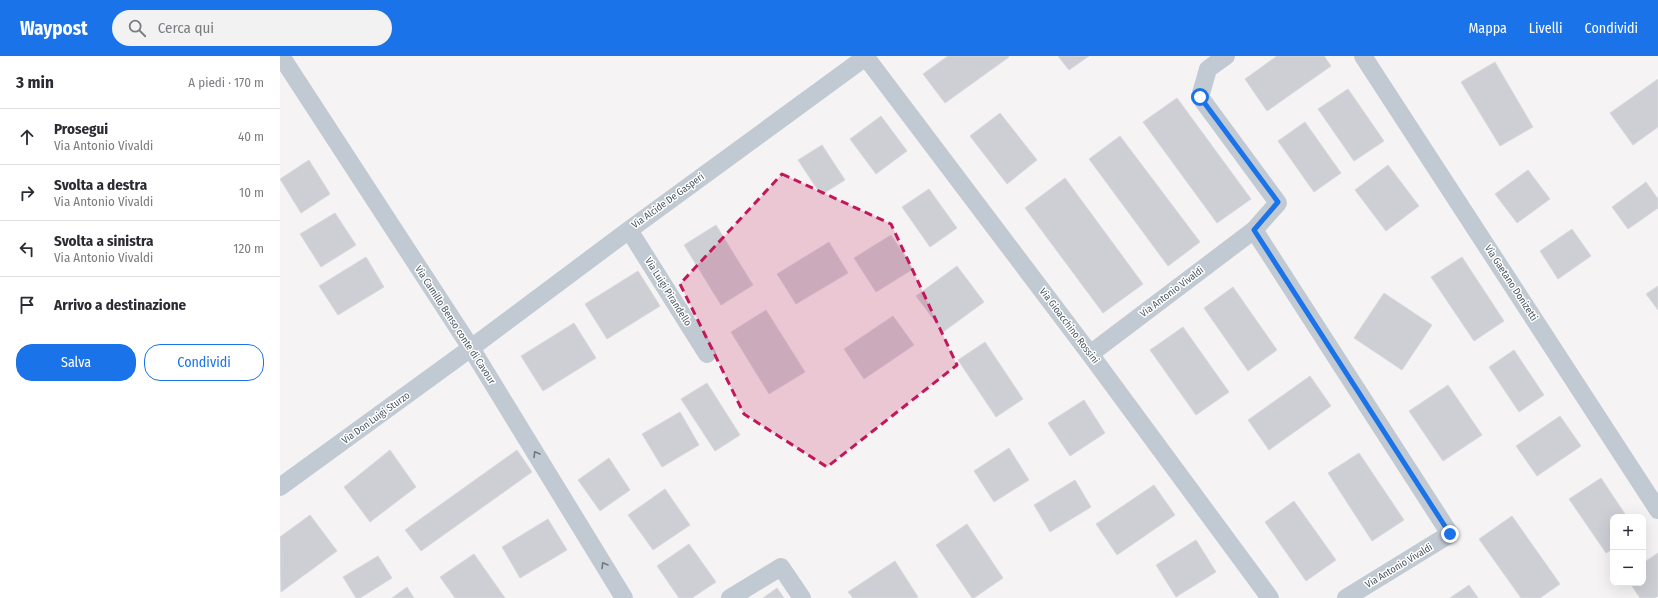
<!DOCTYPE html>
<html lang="it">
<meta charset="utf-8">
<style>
body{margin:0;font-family:"Fira Sans Condensed",sans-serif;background:#f2f2f3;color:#2b2b33}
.controls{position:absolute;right:12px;bottom:12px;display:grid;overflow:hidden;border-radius:8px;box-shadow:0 4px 16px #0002}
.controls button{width:36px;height:36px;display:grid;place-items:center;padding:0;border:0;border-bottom:1px solid #e1e1e2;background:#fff;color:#2b2b33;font:20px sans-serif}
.stop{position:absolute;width:12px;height:12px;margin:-9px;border:3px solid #1a73e8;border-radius:50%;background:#fff}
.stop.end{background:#1a73e8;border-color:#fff;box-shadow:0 1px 4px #0008}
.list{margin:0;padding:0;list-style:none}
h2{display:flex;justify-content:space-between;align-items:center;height:52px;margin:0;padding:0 16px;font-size:17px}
h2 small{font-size:13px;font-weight:400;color:#7c7c81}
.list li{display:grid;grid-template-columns:26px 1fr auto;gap:12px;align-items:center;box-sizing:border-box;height:56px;padding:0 16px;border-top:1px solid #e1e1e2}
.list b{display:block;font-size:15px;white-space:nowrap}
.list p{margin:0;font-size:13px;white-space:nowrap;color:#7c7c81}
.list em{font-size:13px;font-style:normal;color:#7c7c81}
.actions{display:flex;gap:8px;padding:12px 16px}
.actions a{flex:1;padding:9px 0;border:1px solid #1a73e8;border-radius:16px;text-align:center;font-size:14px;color:#1a73e8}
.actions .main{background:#1a73e8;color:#fff}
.icon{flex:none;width:22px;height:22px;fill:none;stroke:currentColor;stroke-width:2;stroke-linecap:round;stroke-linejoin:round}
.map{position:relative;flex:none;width:1378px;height:542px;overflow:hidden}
header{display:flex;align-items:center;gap:24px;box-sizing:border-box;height:56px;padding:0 20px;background:#1a73e8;color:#fff}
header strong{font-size:19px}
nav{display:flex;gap:22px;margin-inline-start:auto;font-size:14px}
.search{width:280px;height:36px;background:#f2f2f3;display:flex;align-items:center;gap:10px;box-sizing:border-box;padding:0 14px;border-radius:22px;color:#7c7c81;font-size:15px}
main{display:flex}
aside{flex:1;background:#fff}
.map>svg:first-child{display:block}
</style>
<header>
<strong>Waypost</strong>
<div class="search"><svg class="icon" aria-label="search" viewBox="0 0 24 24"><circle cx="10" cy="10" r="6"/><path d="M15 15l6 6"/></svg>Cerca qui</div>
<nav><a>Mappa</a><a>Livelli</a><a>Condividi</a></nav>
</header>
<main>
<aside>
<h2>3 min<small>A piedi · 170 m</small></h2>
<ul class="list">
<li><svg class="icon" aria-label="ahead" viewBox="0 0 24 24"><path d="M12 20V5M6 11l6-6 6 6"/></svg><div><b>Prosegui</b><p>Via Antonio Vivaldi</p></div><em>40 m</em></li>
<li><svg class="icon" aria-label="right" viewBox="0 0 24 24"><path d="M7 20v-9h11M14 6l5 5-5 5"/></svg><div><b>Svolta a destra</b><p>Via Antonio Vivaldi</p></div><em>10 m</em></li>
<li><svg class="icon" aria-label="left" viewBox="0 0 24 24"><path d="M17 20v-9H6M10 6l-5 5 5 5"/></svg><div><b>Svolta a sinistra</b><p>Via Antonio Vivaldi</p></div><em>120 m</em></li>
<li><svg class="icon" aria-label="arrive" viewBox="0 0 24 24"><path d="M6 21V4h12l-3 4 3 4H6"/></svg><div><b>Arrivo a destinazione</b></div></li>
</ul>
<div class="actions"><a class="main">Salva</a><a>Condividi</a></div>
</aside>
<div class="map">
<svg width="1378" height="542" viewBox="0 0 1378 542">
<rect width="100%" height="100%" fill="#f5f3f3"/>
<!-- building -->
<path fill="#cdcfd5" stroke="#d7d9de" d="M668 0H728L729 1 665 47 643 18Z
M778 0H809L789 14Z
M997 0H1044L1051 10 987 55 965 23Z
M1215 6 1253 71 1220 90 1181 26Z
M1378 23V71L1353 89 1330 57Z
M1068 33 1104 85 1074 105 1038 53Z
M897 42 971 143 937 167 863 66Z
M720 57 757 104 727 128 690 80Z
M601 60 627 95 596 118 570 83Z
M1025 66 1061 117 1034 136 998 85Z
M840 80 920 186 888 210 809 103Z
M542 89 565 124 541 139 518 104Z
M29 104 50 138 21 157 0 123Z
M1108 109 1139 150 1106 175 1075 134Z
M1248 114 1270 143 1237 167 1215 138Z
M785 122 863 228 823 257 745 152Z
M1366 126 1378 143V152L1348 173 1332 151Z
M649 133 677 172 650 191 622 151Z
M55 157 76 189 41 211 20 178Z
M436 169 473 229 441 249 404 189Z
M1292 173 1311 200 1278 223 1260 195Z
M611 179 633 213 596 236 574 202Z
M549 186 568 217 516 248 497 218Z
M86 201 104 231 58 259 39 230Z
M1182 201 1224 265 1194 285 1151 221Z
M677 210 704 246 663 276 636 240Z
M358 215 380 250 327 283 305 248Z
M1378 230V254L1366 238Z
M953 231 997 294 968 315 924 252Z
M1104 237 1152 269 1122 314 1074 282Z
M486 254 525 316 489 338 451 276Z
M613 260 634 289 584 323 564 293Z
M294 267 316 302 263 335 241 300Z
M903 271 949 336 916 359 870 294Z
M705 286 743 343 716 361 678 304Z
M1234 294 1264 339 1239 356 1209 311Z
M1030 320 1051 350 989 394 968 364Z
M427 327 460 379 435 395 401 343Z
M1168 329 1202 379 1163 405 1129 355Z
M804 344 825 377 790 400 768 367Z
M400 356 419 389 382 411 362 378Z
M1280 360 1301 390 1257 420 1236 390Z
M729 392 749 424 714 446 694 415Z
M110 394 136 431 90 466 64 431Z
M237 394 252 416 141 495 125 474Z
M1079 397 1124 464 1092 485 1048 417Z
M329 402 350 434 320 455 298 424Z
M1321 422 1347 461H1333V493L1326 497 1289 443Z
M795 424 811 451 770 476 754 449Z
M874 429 895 459 837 499 816 468Z
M385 433 410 469 373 494 348 459Z
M1014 445 1056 504 1026 525 985 466Z
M30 459 57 495 1 536 0 481Z
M1232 460 1280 528 1260 542H1241L1199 483Z
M268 463 287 494 240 522 222 491Z
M687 468 723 522 694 542H692L656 489Z
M916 484 936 516 896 541 876 509Z
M409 488 436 526 412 542H399L377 510Z
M1378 497V540L1375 542H1360L1350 527H1363V507Z
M194 498 225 542H175L160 521Z
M98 500 112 522 80 542H76L63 521Z
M615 505 638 541 636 542H573L568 536Z
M1189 529 1198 542H1170Z
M127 531 134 542H112Z
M497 532 504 542H483Z"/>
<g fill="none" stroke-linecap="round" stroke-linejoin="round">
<!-- minor -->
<path stroke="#c1cad2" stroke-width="18" d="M1 0 191 292 344 542
M585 0 810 298 990 542
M946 0 928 13 920 41 998 147 974 174 1170 478 1066 542
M1083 0 1378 454
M349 174 427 298
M810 298 974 174
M0 431 191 292 349 174 587 0
M450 542 501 511 522 542"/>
</g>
<!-- one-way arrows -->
<defs><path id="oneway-chevron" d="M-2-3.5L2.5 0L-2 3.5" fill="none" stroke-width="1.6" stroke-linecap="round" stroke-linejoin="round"/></defs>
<g stroke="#6e7983">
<use href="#oneway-chevron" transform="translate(256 398) rotate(-121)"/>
<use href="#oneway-chevron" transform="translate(324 509) rotate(-121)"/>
</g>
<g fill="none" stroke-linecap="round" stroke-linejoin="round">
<!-- route -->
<path stroke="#1a73e8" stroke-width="5" d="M920 41 998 146 974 174 1170 478"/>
</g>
<!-- marked area -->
<path fill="#c2185b" fill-opacity="0.2" stroke="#c2185b" stroke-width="3" stroke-dasharray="8 5" stroke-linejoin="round" d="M502 118 611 168 677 309 547 411 464 358 400 228Z"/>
<g text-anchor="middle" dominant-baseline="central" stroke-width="3" stroke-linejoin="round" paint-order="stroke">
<!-- street labels -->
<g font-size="10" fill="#4a5661" stroke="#fff">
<text transform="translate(388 145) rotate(-36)">Via Alcide De Gasperi</text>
<text transform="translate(1231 227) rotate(57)">Via Gaetano Donizetti</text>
<text transform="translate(388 236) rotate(58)">Via Luigi Pirandello</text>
<text transform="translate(892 236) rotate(-37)">Via Antonio Vivaldi</text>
<text transform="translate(175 269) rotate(57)">Via Camillo Benso conte di Cavour</text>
<text transform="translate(789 270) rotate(53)">Via Gioacchino Rossini</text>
<text transform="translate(96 362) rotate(-36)">Via Don Luigi Sturzo</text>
<text transform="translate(1119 510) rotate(-31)">Via Antonio Vivaldi</text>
</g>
</g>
</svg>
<div class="controls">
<button>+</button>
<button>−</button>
</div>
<div class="stop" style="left:920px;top:41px"></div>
<div class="stop end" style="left:1170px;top:478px"></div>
</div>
</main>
